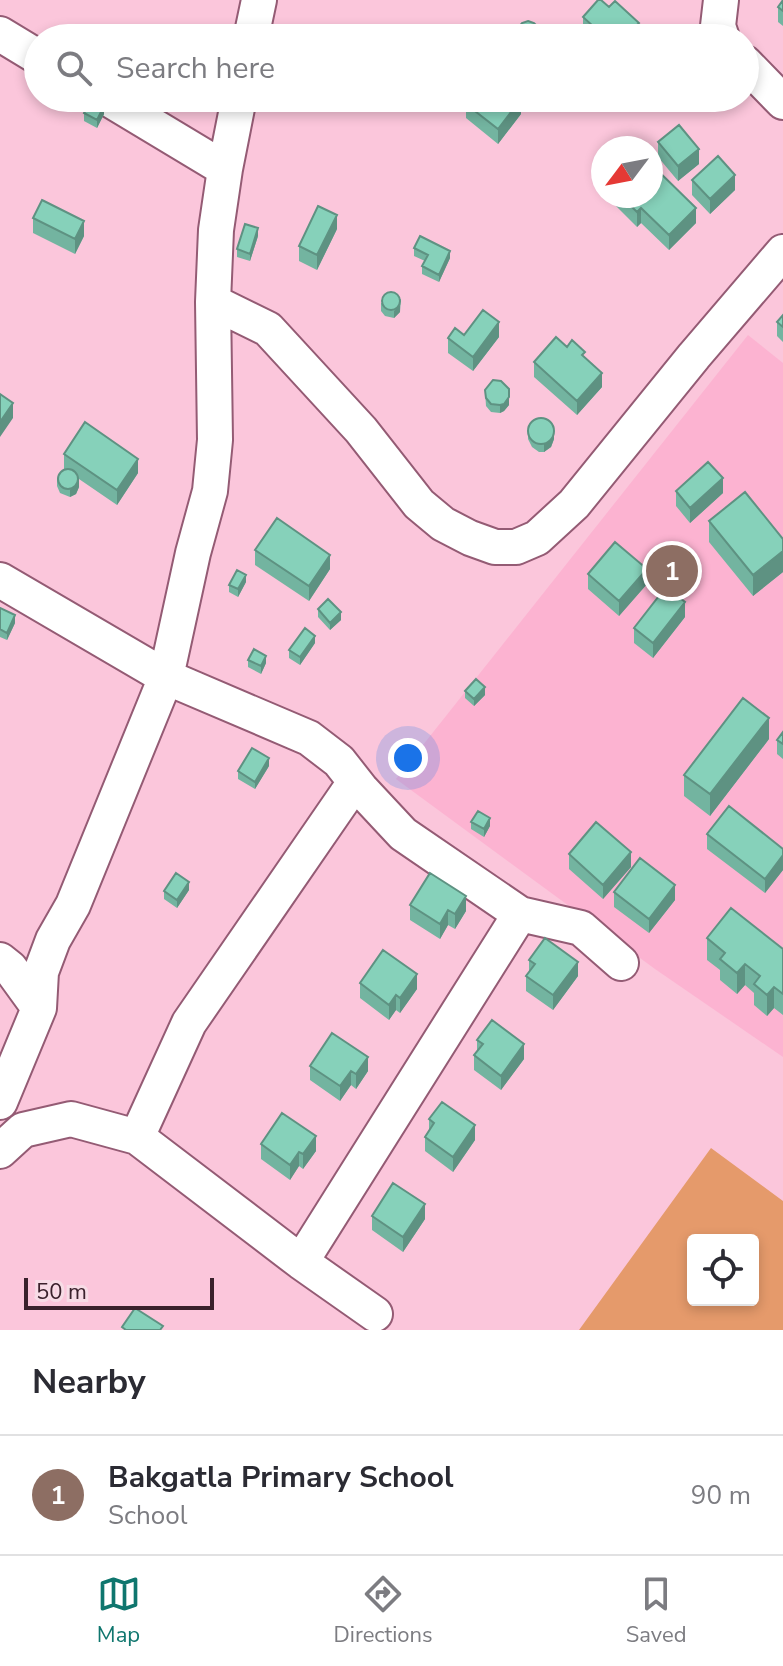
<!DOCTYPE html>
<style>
body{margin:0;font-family:"Nunito Sans",sans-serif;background:#f2f2f3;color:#2b2b33}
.controls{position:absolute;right:24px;bottom:24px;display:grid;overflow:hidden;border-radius:8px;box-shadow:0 4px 12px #0003}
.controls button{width:72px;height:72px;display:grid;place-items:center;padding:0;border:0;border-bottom:2px solid #e1e1e2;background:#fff;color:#2b2b33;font:40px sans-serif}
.compass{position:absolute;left:591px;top:136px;width:72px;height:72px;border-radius:50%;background:#fff;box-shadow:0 4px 12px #0003;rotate:238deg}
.scale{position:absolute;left:24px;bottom:20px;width:190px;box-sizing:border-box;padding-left:8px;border:4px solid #3a212c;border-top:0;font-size:22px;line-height:28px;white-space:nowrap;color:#3a212c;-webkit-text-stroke:6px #f7dce6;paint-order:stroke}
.you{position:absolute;left:408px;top:758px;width:28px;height:28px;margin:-20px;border:6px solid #fff;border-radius:50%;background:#1a73e8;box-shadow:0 0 0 12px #1a73e833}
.badge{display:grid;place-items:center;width:52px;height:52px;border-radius:50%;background:#0f766e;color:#fff;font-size:26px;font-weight:700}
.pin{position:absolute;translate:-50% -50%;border:4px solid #fff;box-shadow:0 2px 8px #0006}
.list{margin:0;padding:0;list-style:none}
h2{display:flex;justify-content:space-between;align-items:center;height:104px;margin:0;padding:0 32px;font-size:34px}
h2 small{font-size:26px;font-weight:400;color:#7c7c81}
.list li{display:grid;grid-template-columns:52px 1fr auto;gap:24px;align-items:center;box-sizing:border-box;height:120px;padding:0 32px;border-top:2px solid #e1e1e2}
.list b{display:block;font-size:30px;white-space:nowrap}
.list p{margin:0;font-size:26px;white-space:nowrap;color:#7c7c81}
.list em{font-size:26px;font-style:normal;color:#7c7c81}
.icon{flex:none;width:44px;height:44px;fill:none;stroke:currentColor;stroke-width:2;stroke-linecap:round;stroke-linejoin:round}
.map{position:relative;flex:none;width:783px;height:1330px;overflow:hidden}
.search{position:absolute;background:#fff;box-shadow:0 4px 12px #0003;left:24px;right:24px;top:24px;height:88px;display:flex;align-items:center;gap:20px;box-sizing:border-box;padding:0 28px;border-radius:44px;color:#7c7c81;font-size:30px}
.sheet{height:224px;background:#fff}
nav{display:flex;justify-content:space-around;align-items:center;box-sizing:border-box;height:112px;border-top:2px solid #e1e1e2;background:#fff;font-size:22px;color:#7c7c81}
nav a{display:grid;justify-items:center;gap:4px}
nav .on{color:#0f766e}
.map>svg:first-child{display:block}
</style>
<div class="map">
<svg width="783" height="1330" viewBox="0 0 783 1330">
<rect width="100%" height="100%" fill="#fbc6db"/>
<!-- built -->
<path fill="#fcb3d1" d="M748 335 783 363V1057L655 969 396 779Z"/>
<!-- green -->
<path fill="#e59a6b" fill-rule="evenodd" d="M711 1148 783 1201V1330H579ZM693 1240H753V1300H693Z"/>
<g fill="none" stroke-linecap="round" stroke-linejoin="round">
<defs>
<path id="minor" d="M721 0 718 26 722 38
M0 34 38 57
M251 38 259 0
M745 63 783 102
M107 98 225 169
M239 98 225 169 216 230 213 302 268 329 361 430 419 504 443 524 470 538 495 547H516L537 538 574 504 694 356 783 252
M0 580 166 677 309 738 339 761 361 789 403 834 520 914 581 928 621 963
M0 960 10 968 39 1008
M0 1102 39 1008 41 972 53 940 73 905 166 677 193 553 210 491 215 440 213 302
M137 1137 189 1023 355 782
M0 1151 23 1130 71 1119 137 1137 301 1262 375 1314
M301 1262 520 914"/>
</defs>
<!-- minor casing -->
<use href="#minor" stroke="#945b74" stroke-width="38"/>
<!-- minor -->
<use href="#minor" stroke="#fff" stroke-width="34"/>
</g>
<!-- wall -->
<path fill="#73b4a0" d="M783 0V26L778 22V7Z
M609 7 639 38H590L583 32V17Z
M466 104 521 114 498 144 466 118Z
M84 113 104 114 97 128 84 121Z
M658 142 699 164 678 181 658 157Z
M692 180 735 190 710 214 692 195Z
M615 196H651L696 223 669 250 641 223 637 227 615 205Z
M33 218 84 236 75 254 33 233Z
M337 229 317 270 299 261V246Z
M258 236 250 261 237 257V249Z
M414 248 450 258 439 282 422 274V266L425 261 414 256Z
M401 299 400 312 394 318 385 316 381 311V303Z
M783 315V342L777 336V322Z
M464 335 499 337 473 371 448 353V338Z
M567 347 585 357 602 387 577 415 534 377V362Z
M509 389V405L504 411 500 413 491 412 486 406 485 390Z
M528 432 554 439 551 447 544 452H539L532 447 528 439Z
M64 454 138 473 117 505 79 479V487L76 494 70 497 60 493 57 486V479L64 469Z
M676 491 723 493 690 523 676 506Z
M709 521 783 539V572L753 596 709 542Z
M255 550 330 569 309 601 255 565Z
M588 574 647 584 619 616 588 589Z
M246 582 238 597 229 592V585Z
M0 608 15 623 7 640 0 637Z
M318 609 341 620 330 630 318 617Z
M685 617 653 658 634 643V628Z
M315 643 300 665 289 658V650Z
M248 660 266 663 261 674 248 667Z
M465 691 485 695 474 706 465 698Z
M783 732V759L777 754V740Z
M769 739 710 816 684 796V775Z
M269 766 255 789 238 779V771Z
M471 822 490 826 484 837 471 829Z
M707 834 783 849V870L765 893 707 849Z
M569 854 631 867 603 899 569 869Z
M189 890 177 908 164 899V891Z
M614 892 675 900 649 933 614 907Z
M410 905 466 911 455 929 448 925 440 939 410 920Z
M707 938 783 949V1015L774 1008 767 1016 754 1005V993L745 985 737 994 720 980V970L707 960Z
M529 960 578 976 553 1010 526 991V976L529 973Z
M360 983 417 989 400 1013 396 1010 389 1020 360 998Z
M477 1040 524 1059 501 1090 474 1070V1055L477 1052Z
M310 1066 368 1071 356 1089 351 1085 340 1101 310 1080Z
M429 1119 475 1140 453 1172 425 1151V1137L429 1130Z
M261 1144 316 1151 303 1169 299 1166 290 1180 261 1159Z
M372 1216 425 1219 403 1252 372 1230Z"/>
<!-- shaded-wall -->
<path fill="#5e9282" d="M639 23V38H624Z
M521 99V114L498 144V129Z
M104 106V114L97 128V120Z
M699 149V164L678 181V166Z
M735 175V190L710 214V199Z
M641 208V223L637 227V212Z
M696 208V223L669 250V235Z
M337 215V229L317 270V255Z
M84 221V236L75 254V239Z
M258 228V236L250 261V254Z
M450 251V258L439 282V275Z
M400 305V312L394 318V311Z
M499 322V337L473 371V357Z
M602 373V387L577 415V401Z
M509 397V405L504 411 500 413V405Z
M13 403V418L0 437V422Z
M554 432V439L551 447 544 452V444Z
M138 459V473L117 505V490Z
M723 478V493L690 523V508Z
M79 479V487L76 494 70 497V490Z
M783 551V572L753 596V575Z
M330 555V569L309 601V586Z
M647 569V584L619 616V601Z
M246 575V582L238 597V589Z
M685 602V617L653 658V643Z
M341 612V620L330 630V623Z
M15 615V623L7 640V633Z
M315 636V643L300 665V657Z
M266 656V663L261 674V666Z
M485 687V695L474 706V699Z
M769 718V739L710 816V794Z
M269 758V766L255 789V782Z
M490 818V826L484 837V829Z
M631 852V867L603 899V885Z
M783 855V870L765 893V879Z
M189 882V890L177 908V900Z
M675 885V900L649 933V919Z
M466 896V911L455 929V914Z
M448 910V925L440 939V924Z
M578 962V976L553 1010V995Z
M745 964V985L737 994V973Z
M417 974V989L400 1013V998Z
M774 987V1008L767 1016V995Z
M396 995V1010L389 1020V1005Z
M524 1044V1059L501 1090V1076Z
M368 1057V1071L356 1089V1074Z
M351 1071V1085L340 1101V1086Z
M475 1125V1140L453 1172V1157Z
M316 1136V1151L303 1169V1154Z
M299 1152V1166L290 1180V1165Z
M425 1204V1219L403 1252V1237Z"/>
<!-- building -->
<path fill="#86d1ba" stroke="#5e9282" stroke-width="2" d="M598 0H601L609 7 615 1 639 23 624 38H606L583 17Z
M783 0V11L778 7Z
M528 21 534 23 538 27 540 32 539 38H519L518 28 522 23Z
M470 98H520L521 99 498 129 466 104Z
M91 99 104 106 97 120 84 113Z
M679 125 699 149 678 166 658 142Z
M718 156 735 175 710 199 692 180Z
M651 164 696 208 669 235 641 208 637 212 621 196H651Z
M42 200 84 221 75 239 33 218Z
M318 206 337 215 317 255 299 246Z
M245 224 258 228 250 254 237 249Z
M420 236 450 251 439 275 422 266 428 255 414 248Z
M382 301a9 9 0 1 1 18 0a9 9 0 1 1-18 0Z
M483 310 499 322 473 357 448 338 455 328 464 335Z
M783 315V327L777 322Z
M556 337 567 347 572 340 585 352 582 355 602 373 577 401 534 362Z
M493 380 501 381 509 389V397L504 404 500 405 491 404 486 398 485 390Z
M0 394 13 403 0 422Z
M528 431a13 13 0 1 1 26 0a13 13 0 1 1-26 0Z
M85 422 138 459 117 490 64 454Z
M708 462 723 478 690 508 676 491Z
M58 479a10 10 0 1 1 20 0a10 10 0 1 1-20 0Z
M745 492 783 539V551L753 575 709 521Z
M277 518 330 555 309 586 255 550Z
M615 542 647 569 619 601 588 574Z
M237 570 246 575 238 589 229 585Z
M666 587 685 602 653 643 634 628Z
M328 599 341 612 330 623 318 609Z
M0 608 15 615 7 633 0 629Z
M305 628 315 636 300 657 289 650Z
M254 649 266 656 261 666 248 660Z
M476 679 485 687 474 699 465 691Z
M743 698 769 718 710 794 684 775Z
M783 732V744L777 740Z
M252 748 269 758 255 782 238 771Z
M729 806 783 849V855L765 879 707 834Z
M478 811 490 818 484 829 471 822Z
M596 822 631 852 603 885 569 854Z
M640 858 675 885 649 919 614 892Z
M176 873 189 882 177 900 164 891Z
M430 873 466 896 455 914 448 910 440 924 410 905Z
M731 908 783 949V994L774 987 767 995 754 984 760 976 745 964 737 973 720 959 725 953 707 938Z
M545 938 578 962 553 995 526 976 535 964 529 960Z
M383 950 417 974 400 998 396 995 389 1005 360 983Z
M492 1020 524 1044 501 1076 474 1055 483 1044 477 1040Z
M332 1033 368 1057 356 1074 351 1071 340 1086 310 1066Z
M442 1102 475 1125 453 1157 425 1137 434 1123 429 1119Z
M282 1113 316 1136 303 1154 299 1152 290 1165 261 1144Z
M393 1183 425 1204 403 1237 372 1216Z
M135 1308 163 1326 160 1330H126L122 1327Z"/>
</svg>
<div class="controls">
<button><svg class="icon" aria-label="locate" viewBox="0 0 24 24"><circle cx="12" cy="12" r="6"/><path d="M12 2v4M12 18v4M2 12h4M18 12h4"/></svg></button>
</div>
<svg class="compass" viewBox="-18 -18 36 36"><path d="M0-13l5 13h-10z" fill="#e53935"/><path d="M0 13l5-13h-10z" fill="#7c7c81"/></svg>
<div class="scale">50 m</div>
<div class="you"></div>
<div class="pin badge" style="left:672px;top:571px;background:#8d6e63">1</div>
<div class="search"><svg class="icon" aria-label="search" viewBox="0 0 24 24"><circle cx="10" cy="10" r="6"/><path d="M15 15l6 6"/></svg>Search here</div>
</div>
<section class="sheet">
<h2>Nearby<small></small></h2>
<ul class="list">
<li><span class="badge" style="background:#8d6e63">1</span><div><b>Bakgatla Primary School</b><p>School</p></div><em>90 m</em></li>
</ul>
</section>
<nav>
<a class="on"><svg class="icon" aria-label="map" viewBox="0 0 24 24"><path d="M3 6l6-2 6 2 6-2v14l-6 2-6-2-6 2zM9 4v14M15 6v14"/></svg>Map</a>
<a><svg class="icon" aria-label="directions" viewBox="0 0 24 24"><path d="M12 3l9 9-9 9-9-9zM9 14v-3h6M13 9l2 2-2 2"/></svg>Directions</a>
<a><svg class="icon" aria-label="saved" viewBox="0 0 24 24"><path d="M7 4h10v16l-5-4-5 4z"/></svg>Saved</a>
</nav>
